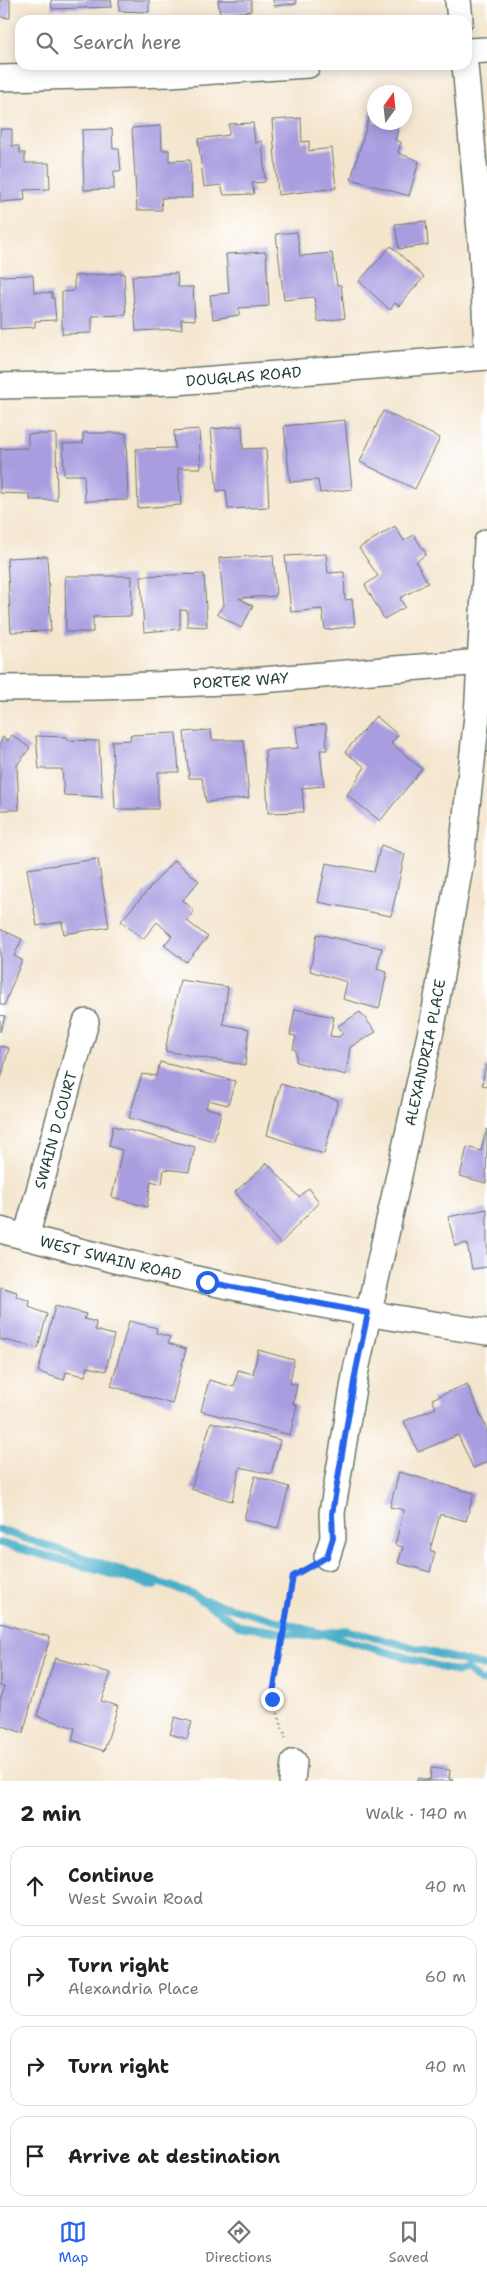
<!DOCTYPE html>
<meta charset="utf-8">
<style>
body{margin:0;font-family:"Shantell Sans",sans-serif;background:#f2f2f2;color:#202124}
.compass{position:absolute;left:367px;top:85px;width:45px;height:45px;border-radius:50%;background:#fff;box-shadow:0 2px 12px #0003;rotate:15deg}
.stop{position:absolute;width:15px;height:15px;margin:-11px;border:4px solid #2563eb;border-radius:50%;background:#fff}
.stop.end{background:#2563eb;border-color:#fff;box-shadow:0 1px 5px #0008}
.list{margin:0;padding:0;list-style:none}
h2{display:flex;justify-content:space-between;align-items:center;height:65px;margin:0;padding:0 20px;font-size:21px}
h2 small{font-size:16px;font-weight:400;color:#757577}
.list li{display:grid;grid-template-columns:32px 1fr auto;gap:15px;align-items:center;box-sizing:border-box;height:80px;margin:0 10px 10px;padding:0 10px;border:1px solid #e0e0e0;border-radius:15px}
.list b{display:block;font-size:19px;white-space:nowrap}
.list p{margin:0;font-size:16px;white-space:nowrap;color:#757577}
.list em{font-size:16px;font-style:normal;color:#757577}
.icon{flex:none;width:28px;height:28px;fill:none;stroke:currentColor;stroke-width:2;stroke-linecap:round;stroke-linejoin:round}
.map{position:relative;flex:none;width:487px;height:1781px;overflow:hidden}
.search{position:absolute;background:#fff;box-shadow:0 2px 12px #0003;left:15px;right:15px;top:15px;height:55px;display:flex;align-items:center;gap:12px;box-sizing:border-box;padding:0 18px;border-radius:15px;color:#757577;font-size:19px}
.sheet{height:425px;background:#fff}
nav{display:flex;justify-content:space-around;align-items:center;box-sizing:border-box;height:70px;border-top:1px solid #e0e0e0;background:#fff;font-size:14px;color:#757577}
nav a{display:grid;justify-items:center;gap:2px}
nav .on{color:#2563eb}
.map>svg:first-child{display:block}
</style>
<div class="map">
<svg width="487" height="1781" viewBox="0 0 487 1781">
<rect width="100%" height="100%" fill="#fff"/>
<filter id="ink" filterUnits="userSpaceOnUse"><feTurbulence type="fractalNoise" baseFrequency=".02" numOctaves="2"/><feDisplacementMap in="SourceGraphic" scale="10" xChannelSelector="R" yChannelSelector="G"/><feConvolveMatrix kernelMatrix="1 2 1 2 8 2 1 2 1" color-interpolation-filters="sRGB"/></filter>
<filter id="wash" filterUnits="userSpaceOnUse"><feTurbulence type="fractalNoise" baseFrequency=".0096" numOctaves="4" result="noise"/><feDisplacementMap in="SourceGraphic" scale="20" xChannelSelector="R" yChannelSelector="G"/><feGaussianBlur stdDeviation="1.12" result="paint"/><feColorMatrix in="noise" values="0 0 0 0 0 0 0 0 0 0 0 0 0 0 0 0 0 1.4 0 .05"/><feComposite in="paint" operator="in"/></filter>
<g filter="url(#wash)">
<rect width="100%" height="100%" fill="#f4e5cd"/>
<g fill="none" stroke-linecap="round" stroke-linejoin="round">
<!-- stream -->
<path stroke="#4aafc9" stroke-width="8" d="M0 1530 193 1594 239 1626 305 1636 346 1630 487 1667
M0 1543 154 1586
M206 1601 458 1672 466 1669 480 1681 487 1682"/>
</g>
<g id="blocks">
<!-- building -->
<path fill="#a99de0" d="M0 0H10V18L0 17Z
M51 0H111L112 7 52 9Z
M119 0H149V12L119 11Z
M218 0H251V11L220 14Z
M273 0H296V4L274 6Z
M372 107 374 108V122H400L395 140 401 142 398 153 419 161 409 196 351 179Z
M301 118 302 142 309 141V151L332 148 336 188 278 195 272 120Z
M253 123 255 143 262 141 265 182 252 183 254 194 224 195 221 185 204 187 198 139 229 135V124Z
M161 126 162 150H169V161L190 160 192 198H161L162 210H137L132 128Z
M0 129H12V146H19L20 153H25V163H49L50 189 24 190 25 200 0 202Z
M112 129 113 149H119L121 171H114V189L84 190 82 130Z
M426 221 428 245 399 249 395 224Z
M297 232 300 256 332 253 337 285H341L345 318 318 322 314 297 284 300 276 234Z
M391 246 424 277 399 306 395 303 390 310 359 281Z
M266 252 269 306 239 308V315L213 319 210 295 229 293 226 254Z
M124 273 126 315 92 316V333L62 334V292L74 291V276Z
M177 273 178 287H193L195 320 181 319 182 329 136 331 132 276Z
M33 275 34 292 52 293V298H54L56 320 35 321V327L0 329V276Z
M383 411 440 438 415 489 360 462Z
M345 420 352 489 320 493 318 480 290 482 284 426Z
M242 426 243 449 266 448 269 507 228 509 226 490 217 491 211 429Z
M199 429 201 468H178L181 505 138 508 136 449 175 448 174 431Z
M83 433H126L128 500 85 501 84 475H64L63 444 83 443Z
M28 434H56L57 500H30V494L0 493V449L28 448Z
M395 526 404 541 414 535 426 554 416 562 428 583 400 598 405 607 384 619 365 585 378 576 359 548Z
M326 554 328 573 344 572 345 600 352 599 355 626 325 630 322 609 291 612 285 556Z
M273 555 276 596 239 598 253 606 241 628 217 614 224 605 219 558Z
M47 556 51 631 11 632 7 558Z
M204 574 207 627 187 626V610H180V629L144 632 141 576Z
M65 576H132L131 616 93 617V632H66Z
M376 716 398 735 391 743 422 769 380 821 347 795 365 767 345 752Z
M326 724 327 750H320L324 786 302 788 304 812 268 813 265 750 298 748 296 727Z
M211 730 212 740H244L249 798 206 802 202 778H189L184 732Z
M176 733 179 772H158V809H115L112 741 131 740 130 735Z
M12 735 30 748 17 765 19 810H0V743L3 737 8 741Z
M36 736 67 737 68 740 99 741 102 797 64 795 62 769H39Z
M381 845 405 854 391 916 318 902 326 863 374 872Z
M98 859 109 927 64 934 62 922 37 926 27 869Z
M174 860 199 881 183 900 194 911 187 921 208 937 186 962 164 945 172 936 157 922 143 939 121 921Z
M0 929 22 939 14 956 22 960 4 1006 0 1004Z
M317 934 382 948 377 969 387 972 379 1009 343 999 347 982 310 971Z
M180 980 228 987 223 1024 249 1029 245 1065 165 1051Z
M295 1009 334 1017 330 1036 339 1037 343 1033 338 1026 360 1012 376 1032 350 1047 346 1075 296 1062V1050L293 1049 296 1036 290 1035Z
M0 1015 5 1016 0 1032Z
M0 1046 9 1048 1 1078H0Z
M160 1062 235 1081 228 1105 208 1100 206 1108 221 1112 214 1141 129 1118 142 1074 156 1076Z
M486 1065H487V1086L482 1085Z
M280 1084 338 1100 324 1154 267 1135Z
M113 1126 195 1147 189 1172 164 1169 162 1184 151 1181 147 1207 112 1197 122 1150 109 1146Z
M487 1129 486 1183 460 1176 467 1147 481 1151Z
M267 1163 299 1197 309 1188 319 1202 280 1244 235 1192Z
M487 1209V1267L472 1269 467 1243 455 1246 448 1217Z
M0 1287 17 1292 16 1296 30 1301 29 1307 47 1314 38 1348 0 1339Z
M55 1306 86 1314 84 1319 96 1322 95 1330 114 1335 106 1371 88 1367 85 1376 66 1372 64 1380 38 1372Z
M129 1321 157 1328 156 1333 170 1337 168 1343 186 1349 172 1404 111 1386Z
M258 1350 294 1360 290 1383 297 1385 293 1404 297 1405 290 1435 201 1411 209 1380 234 1387 238 1370 253 1374Z
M467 1384 487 1430V1462L473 1468 458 1435 418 1452 404 1421 436 1408 432 1399Z
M211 1422 280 1440 271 1474 240 1467 232 1501 191 1489Z
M399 1472 474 1493 466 1521 440 1514 430 1550 435 1552 430 1572 398 1563 403 1547 395 1545 404 1510 390 1507Z
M255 1476 289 1487 278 1528 244 1519Z
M0 1623 50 1637 23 1733 0 1725V1701L4 1687 0 1686Z
M55 1658 111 1673 101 1701 118 1706 104 1751 72 1740 75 1728 37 1716Z
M175 1717 192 1722 187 1739 170 1734Z
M431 1768 450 1770 449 1779 455 1781H417V1778L430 1780Z"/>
</g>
</g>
<g filter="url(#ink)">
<use href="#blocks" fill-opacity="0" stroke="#6a786a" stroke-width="1"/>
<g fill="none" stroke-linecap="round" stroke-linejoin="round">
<defs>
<g id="minor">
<path d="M458 0 460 20"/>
<path d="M467 51 487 50"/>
<path d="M465 65 482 253 487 347"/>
<path d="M0 78 170 74 308 65"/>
<path id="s1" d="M0 386 176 382 487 357"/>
<path id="s2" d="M0 688 101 687 249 681 481 662"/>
<path id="s3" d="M0 1230C160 1274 322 1309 487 1332"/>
<path id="s4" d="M26 1237 86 1022"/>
<path id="s5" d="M327 1557 333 1538 332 1513 356 1370 433 1021 461 861 477 716 487 542"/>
<path d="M292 1781 294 1762"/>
</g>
</defs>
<!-- minor casing -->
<use href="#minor" stroke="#6a786a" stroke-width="28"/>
<!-- path -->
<path stroke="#6a786a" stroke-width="3" stroke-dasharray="1 4" stroke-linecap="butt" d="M286 1738 273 1699 293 1575 304 1569"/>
<!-- minor -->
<use href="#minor" stroke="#fff" stroke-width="25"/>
</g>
</g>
<g fill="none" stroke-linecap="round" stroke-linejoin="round" filter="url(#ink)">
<!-- route -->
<path stroke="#2563eb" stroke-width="6" d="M207 1282 368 1313 356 1370 332 1514 333 1538 327 1557 293 1576 272 1699"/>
</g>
<g text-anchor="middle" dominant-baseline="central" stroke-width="4" stroke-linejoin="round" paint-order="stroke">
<!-- street labels -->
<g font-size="15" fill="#1f3d34" stroke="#fff">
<text stroke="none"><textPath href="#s1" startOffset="244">DOUGLAS ROAD</textPath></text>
<text stroke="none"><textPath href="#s2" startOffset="241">PORTER WAY</textPath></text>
<text stroke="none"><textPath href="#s5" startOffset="515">ALEXANDRIA PLACE</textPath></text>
<text stroke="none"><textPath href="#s4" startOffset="111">SWAIN D COURT</textPath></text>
<text stroke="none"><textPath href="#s3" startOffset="114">WEST SWAIN ROAD</textPath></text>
</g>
</g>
</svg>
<svg class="compass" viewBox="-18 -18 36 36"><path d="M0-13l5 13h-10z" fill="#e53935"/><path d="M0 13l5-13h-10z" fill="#757577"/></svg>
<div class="stop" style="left:207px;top:1282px"></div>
<div class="stop end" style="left:272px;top:1699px"></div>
<div class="search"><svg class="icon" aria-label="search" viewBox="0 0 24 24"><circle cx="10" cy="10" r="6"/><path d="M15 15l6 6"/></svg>Search here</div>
</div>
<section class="sheet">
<h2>2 min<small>Walk · 140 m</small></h2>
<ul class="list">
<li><svg class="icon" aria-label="ahead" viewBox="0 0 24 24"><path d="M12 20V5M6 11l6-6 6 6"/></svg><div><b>Continue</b><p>West Swain Road</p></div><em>40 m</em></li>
<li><svg class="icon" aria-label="right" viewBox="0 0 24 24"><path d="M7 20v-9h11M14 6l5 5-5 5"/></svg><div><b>Turn right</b><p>Alexandria Place</p></div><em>60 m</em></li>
<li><svg class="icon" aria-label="right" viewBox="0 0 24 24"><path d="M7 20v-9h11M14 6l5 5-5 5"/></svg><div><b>Turn right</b></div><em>40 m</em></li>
<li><svg class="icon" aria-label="arrive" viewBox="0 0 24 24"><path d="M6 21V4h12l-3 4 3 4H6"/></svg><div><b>Arrive at destination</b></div></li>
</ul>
</section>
<nav>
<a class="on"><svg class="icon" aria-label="map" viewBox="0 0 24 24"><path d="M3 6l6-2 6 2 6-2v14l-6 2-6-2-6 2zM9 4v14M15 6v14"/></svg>Map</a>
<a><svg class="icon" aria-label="directions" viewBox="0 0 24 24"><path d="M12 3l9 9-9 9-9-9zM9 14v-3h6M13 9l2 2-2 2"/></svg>Directions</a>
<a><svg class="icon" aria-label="saved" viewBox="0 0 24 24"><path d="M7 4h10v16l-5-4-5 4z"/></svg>Saved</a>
</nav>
